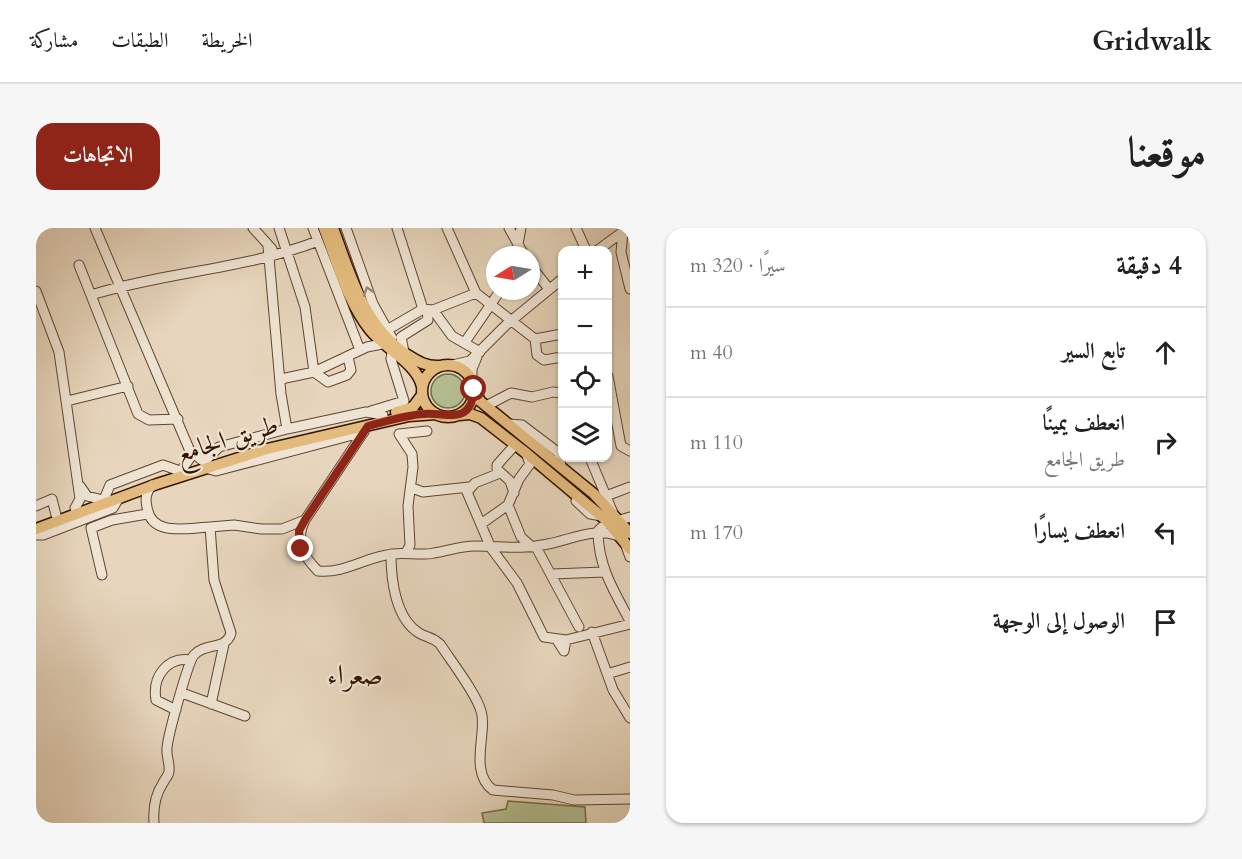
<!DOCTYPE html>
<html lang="ar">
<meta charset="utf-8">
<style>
body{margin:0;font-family:Cardo,Amiri,serif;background:#f6f6f6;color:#202124;direction:rtl}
.controls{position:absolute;right:18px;top:18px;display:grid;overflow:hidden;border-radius:12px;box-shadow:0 2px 4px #0004}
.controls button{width:54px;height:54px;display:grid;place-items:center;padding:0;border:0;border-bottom:2px solid #e0e0e0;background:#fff;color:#202124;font:30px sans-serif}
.compass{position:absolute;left:450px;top:18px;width:54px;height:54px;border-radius:50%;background:#fff;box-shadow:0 2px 4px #0004;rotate:259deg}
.stop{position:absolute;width:18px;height:18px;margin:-14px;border:4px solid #8f2418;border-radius:50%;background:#fff}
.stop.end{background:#8f2418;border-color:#fff;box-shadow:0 2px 6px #0008}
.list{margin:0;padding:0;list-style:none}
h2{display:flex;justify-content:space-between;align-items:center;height:78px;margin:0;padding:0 24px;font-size:26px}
h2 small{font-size:20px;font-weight:400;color:#757577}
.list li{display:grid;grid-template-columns:39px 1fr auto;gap:18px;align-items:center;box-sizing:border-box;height:90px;padding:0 24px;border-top:2px solid #e0e0e0}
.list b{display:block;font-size:22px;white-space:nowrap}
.list p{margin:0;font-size:20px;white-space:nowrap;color:#757577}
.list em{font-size:20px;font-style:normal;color:#757577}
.icon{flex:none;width:33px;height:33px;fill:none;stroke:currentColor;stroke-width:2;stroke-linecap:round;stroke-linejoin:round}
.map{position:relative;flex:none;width:594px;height:595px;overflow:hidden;direction:ltr;border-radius:18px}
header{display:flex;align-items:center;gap:36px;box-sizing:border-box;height:84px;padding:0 30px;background:#fff;border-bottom:2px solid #e0e0e0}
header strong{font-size:28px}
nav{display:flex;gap:33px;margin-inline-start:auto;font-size:21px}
.intro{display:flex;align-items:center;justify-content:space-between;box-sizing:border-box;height:144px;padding:0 36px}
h1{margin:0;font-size:42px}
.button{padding:15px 27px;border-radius:18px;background:#8f2418;color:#fff;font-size:21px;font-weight:700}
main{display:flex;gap:36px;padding:0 36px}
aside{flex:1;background:#fff;border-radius:18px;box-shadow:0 2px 4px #0004}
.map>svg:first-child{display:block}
</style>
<header>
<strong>Gridwalk</strong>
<nav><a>الخريطة</a><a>الطبقات</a><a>مشاركة</a></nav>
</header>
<div class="intro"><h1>موقعنا</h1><a class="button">الاتجاهات</a></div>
<main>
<aside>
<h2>4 دقيقة<small>سيرًا · 320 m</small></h2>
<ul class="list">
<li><svg class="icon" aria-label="ahead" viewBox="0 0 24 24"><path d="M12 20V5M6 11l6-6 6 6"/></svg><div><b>تابع السير</b></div><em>40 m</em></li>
<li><svg class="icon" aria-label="right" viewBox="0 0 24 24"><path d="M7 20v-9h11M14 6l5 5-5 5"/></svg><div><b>انعطف يمينًا</b><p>طريق الجامع</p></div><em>110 m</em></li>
<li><svg class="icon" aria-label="left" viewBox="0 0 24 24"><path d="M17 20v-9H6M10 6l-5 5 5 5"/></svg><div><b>انعطف يسارًا</b></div><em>170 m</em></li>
<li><svg class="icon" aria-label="arrive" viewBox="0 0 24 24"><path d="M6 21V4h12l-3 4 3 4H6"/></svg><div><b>الوصول إلى الوجهة</b></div></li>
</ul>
</aside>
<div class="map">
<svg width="594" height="595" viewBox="0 0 594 595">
<rect width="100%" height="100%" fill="#e7d6bd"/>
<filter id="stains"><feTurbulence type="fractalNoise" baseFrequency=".00333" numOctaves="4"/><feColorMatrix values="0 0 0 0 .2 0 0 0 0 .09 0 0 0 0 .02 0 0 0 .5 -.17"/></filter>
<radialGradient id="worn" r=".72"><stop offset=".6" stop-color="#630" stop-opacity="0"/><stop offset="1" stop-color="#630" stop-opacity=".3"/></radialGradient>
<!-- green -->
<path fill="#b4be92" stroke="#746a49" stroke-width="1.5" d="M395 163a17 17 0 1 1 34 0a17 17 0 1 1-34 0Z
M472 573 549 579 550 595H448L446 585 470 581Z"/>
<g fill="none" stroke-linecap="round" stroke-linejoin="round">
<defs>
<path id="minor" d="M59 0 154 223
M217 0 236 21
M243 0 269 79 278 144 292 154 311 147 315 142 312 129
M277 0 324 122
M310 0 337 76 356 110
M361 0 387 81
M411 0 440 65 499 111 526 106
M473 0 488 27
M540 0 550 22
M587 4 585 24 594 61
M232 18 245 166 251 201
M562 22 592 0
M480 27 485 0
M43 37 102 186 113 192 142 191
M495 38 513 61
M0 63 23 124 44 271 39 280
M55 67C129 44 210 41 282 13
M397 82 416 108 444 124
M351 102 387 81 397 82 440 65
M499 111 501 127 508 132 526 129
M429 114 464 63
M368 124 365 109 392 92 391 83
M416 137 434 133 470 97 526 51
M572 148 585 218 594 223
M245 151 278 144 331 119 346 116
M436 154V141L441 129
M31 173 92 158
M450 178 475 165 496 169 517 164 526 165
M335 183 368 173 355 131 356 124
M473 196 486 197 523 225 525 239
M554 230 577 285
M169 233 183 219 251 201 330 184 347 187
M147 240 154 230V223L167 233
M169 240 180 243 328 204
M464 245 439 255 431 264 455 320 481 355 508 409 530 412 594 396
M116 257C110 265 109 270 111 279 115 309 150 300 174 299L178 352 195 405C190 423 169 414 158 427 152 434 132 507 131 520 130 528 134 535 133 543 133 548 129 550 127 555 119 567 117 581 118 595
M44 258 51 268 63 271
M376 260 387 264 433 259
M478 265 474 253 461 241V237L479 217
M570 268 594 259
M69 269 74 257 127 237 141 242
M540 273 554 286 566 288
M472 277 485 309 496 319
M0 278 16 271 20 287
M269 292C259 312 266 327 282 343 309 346 331 328 357 326 370 324 385 328 398 325 412 323 424 318 439 318 466 318 484 322 512 316 537 311 563 297 587 310L594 329
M584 292 594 289
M445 296 472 277 483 251 494 236 490 225
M174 299 198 297 225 301H246L269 292 327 205
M566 299 562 303C562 338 578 363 594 393
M0 307H7L77 280 83 270
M500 319 543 399
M370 325 374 317 372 278 377 239 376 226 363 206 391 203
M355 326C355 351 359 390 383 405 391 410 395 408 404 416 415 433 440 465 445 483 452 503 432 544 457 562L517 567 538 572 594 571
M516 346 568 344
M66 347 55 300 76 292 111 286
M556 404 577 462 594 490
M521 412 528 423 530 412
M571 446 594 439
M146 465 209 488
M175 476 188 416
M140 482 120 472C116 449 131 428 155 432"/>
<path id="major" d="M288 0C301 34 311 73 334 102 348 120 382 136 386 159
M297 0C314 46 327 96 370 126 381 133 390 139 404 138
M386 163a26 26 0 1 1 52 0a26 26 0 1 1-52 0Z
M438 161 444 173 558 266 594 305
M360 184 377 179 386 167
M423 187 434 186 445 190 490 225 571 293 594 321
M0 301 121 256 231 221 373 188 400 186"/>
</defs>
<!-- minor casing -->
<use href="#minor" stroke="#60452f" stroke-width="11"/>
<!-- major casing -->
<use href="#major" stroke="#331500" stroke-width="13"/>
<!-- minor -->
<use href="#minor" stroke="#efe4d4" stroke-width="9"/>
<!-- major -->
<use href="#major" stroke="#e4bb7e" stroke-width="10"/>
</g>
<!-- one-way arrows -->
<defs><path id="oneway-chevron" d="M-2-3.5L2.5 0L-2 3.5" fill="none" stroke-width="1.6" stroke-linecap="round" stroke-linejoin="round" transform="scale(1.5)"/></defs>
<use stroke="#9a8775" href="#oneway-chevron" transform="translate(332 63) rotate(-109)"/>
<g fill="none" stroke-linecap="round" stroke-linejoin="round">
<!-- route -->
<path stroke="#8f2418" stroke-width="8" d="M265 321 263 303 269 292 332 198C351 193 370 187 388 186 412 184 435 198 438 161"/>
</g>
<g text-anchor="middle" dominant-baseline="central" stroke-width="4.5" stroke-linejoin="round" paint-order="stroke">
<!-- street labels -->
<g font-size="26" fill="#331500" stroke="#efe4d4">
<text transform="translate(191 211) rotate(-17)">طريق الجامع</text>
</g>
<!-- quarter labels -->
<g font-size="28" fill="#331500" stroke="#efe4d4">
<text x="319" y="447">صعراء</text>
</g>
</g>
<rect width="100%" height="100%" filter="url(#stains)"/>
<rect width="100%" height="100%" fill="url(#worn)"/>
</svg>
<div class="controls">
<button>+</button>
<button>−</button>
<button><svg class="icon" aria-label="locate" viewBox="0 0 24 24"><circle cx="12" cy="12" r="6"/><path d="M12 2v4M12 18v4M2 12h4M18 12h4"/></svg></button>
<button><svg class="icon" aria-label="layers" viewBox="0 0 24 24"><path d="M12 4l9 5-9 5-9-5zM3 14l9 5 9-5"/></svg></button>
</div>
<svg class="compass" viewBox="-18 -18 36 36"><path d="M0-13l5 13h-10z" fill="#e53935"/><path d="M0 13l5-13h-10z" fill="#757577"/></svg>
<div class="stop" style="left:438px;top:161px"></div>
<div class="stop end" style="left:265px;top:321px"></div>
</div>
</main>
